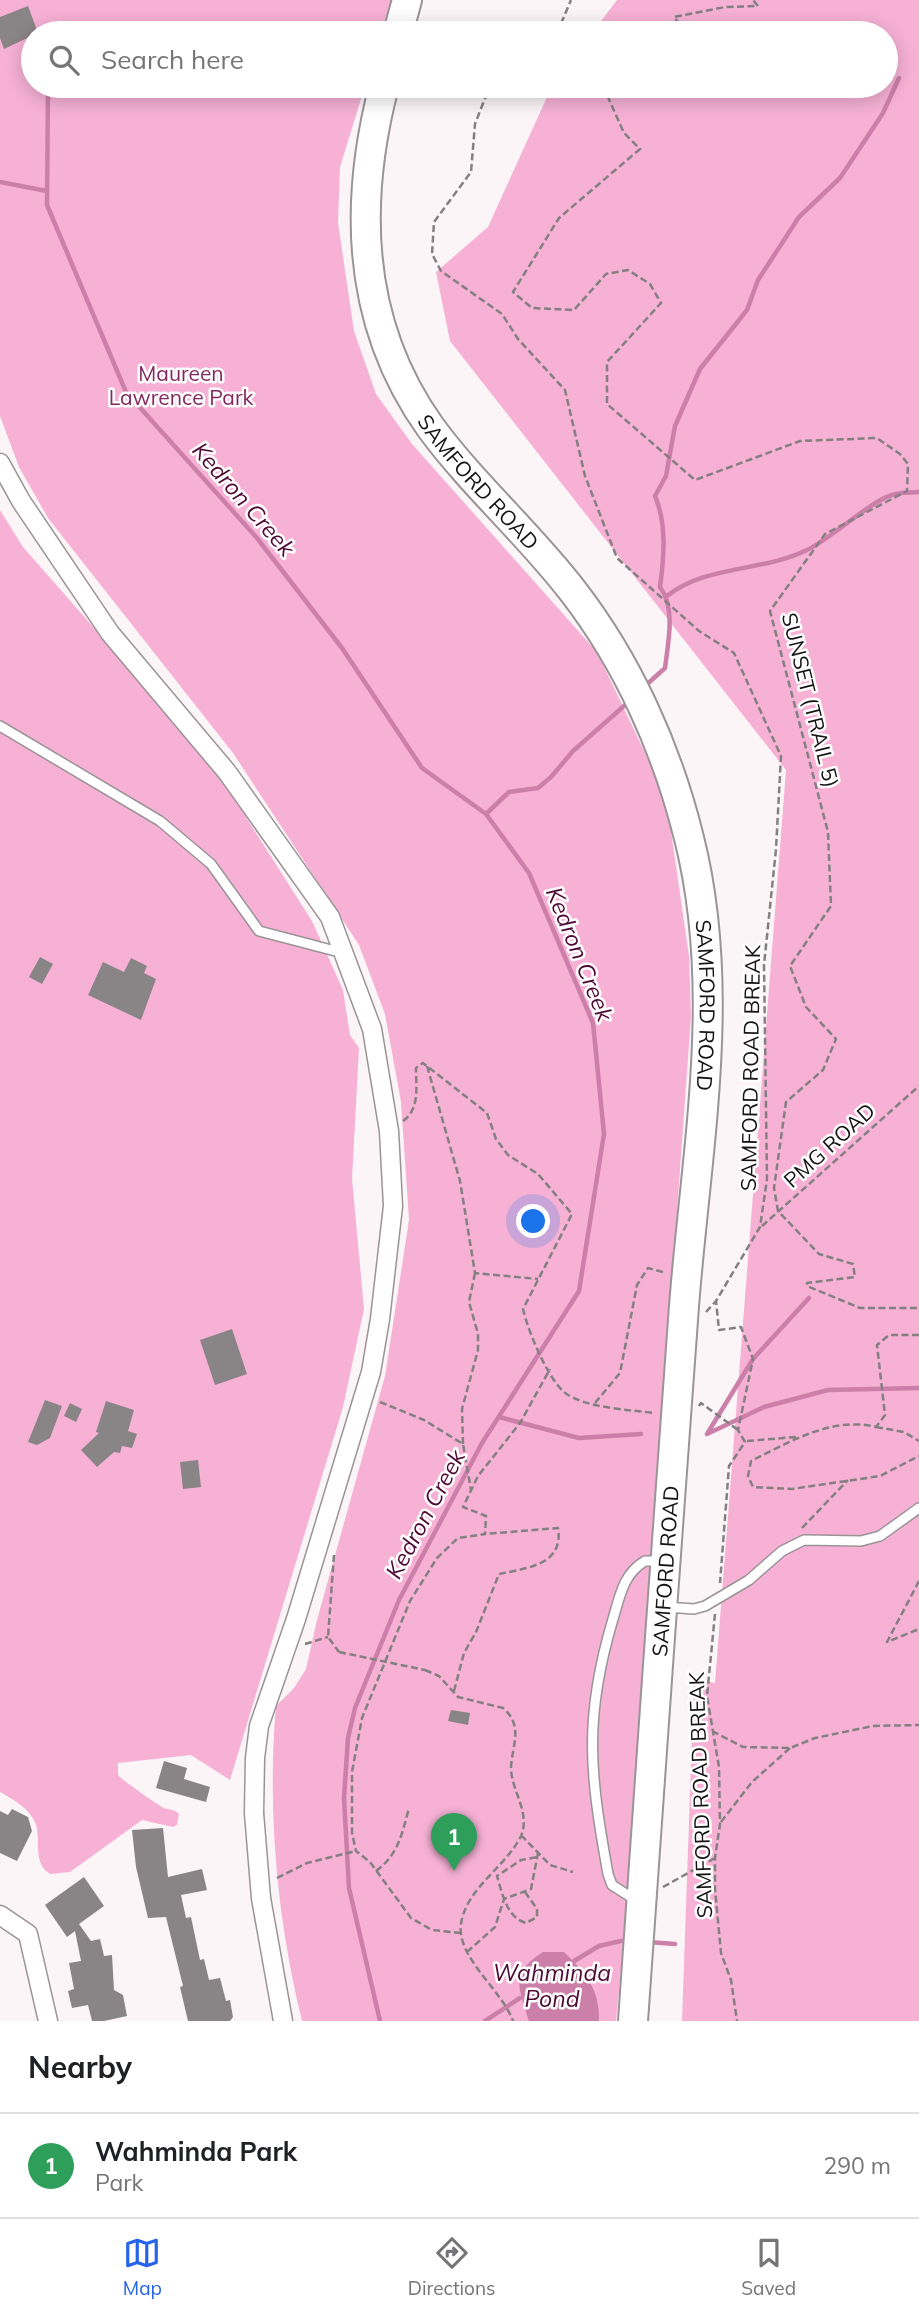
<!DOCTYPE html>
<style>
body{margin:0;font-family:Mulish,sans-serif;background:#f2f2f2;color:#202124}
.you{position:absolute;left:534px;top:1222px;width:24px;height:24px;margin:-18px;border:5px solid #fff;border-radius:50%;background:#1a73e8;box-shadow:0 0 0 10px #1a73e833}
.badge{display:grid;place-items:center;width:46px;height:46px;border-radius:50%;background:#2563eb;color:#fff;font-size:23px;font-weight:700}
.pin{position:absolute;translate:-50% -58px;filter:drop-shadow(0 2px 4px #0008)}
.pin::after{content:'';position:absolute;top:37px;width:24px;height:21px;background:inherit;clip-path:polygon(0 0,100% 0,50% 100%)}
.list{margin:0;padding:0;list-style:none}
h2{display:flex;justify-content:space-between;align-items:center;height:91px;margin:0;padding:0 28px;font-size:30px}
h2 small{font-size:23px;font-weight:400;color:#757577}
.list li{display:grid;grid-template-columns:46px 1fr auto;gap:21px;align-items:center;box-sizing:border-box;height:105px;padding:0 28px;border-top:2px solid #e0e0e0}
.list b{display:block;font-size:26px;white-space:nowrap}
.list p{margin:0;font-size:23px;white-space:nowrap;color:#757577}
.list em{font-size:23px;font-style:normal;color:#757577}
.icon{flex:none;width:38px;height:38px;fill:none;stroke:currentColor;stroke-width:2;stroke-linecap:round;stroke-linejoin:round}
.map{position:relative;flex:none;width:919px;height:2021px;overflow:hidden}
.search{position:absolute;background:#fff;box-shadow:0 4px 18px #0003;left:21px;right:21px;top:21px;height:77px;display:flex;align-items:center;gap:18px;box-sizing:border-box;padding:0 24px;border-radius:38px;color:#757577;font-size:26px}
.sheet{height:196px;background:#fff}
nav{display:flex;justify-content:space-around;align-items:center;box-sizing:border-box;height:98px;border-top:2px solid #e0e0e0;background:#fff;font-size:19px;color:#757577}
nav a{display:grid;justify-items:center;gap:4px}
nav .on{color:#2563eb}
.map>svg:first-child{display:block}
</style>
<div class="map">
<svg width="919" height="2021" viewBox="0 0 919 2021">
<rect width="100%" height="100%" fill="#fbf5f8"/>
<!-- green -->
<path fill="#f6b1d5" d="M0 0H391L381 33H33V86H365L340 167 338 223 354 331 376 394 412 444 597 652 666 797 689 956 691 1016 626 1922 616 2021H302C277 1919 267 1811 276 1706L294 1688 306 1669 317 1620 385 1376 409 1220 401 1102 385 1014 359 945 233 753 48 518 19 467 0 416Z
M617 0H919V2021H682L694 1679 715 1683 786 770 450 341 436 272 488 227 552 86H886V33H592Z
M0 510 23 547 209 759 312 921 343 990 350 1035 359 1048 352 1179 364 1309 343 1407 230 1780 191 1755 118 1763V1775C122 1780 158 1805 164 1808 170 1810 174 1809 179 1814L177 1825 173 1827 142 1820 70 1872 50 1874C29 1860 45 1834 32 1817 24 1805 12 1799 0 1792Z"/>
<!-- water -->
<path fill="#cc7fa9" d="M543 1952H564C586 1973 600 1990 599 2021H529C519 1986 509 1974 543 1952Z"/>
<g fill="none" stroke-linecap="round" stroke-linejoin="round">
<!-- stream -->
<path stroke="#cc7fa9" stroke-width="4.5" d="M48 86 47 205 126 392 257 538 342 648 422 768 486 814 529 873 593 1023 604 1134 579 1291 482 1443 399 1600 355 1708 348 1738 344 1798 349 1888 380 2021
M0 182 47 191
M667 596C706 565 762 572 807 550 832 538 869 502 892 495 900 492 911 493 919 492
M644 687 665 668C668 643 676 608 660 587 664 558 667 524 655 496L666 476 675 426 700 369 747 310 758 280 799 217 840 178 883 113 899 78
M486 814 509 792 538 788 551 777 573 751 624 706
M499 1417 579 1438 641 1434
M707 1434 764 1407 828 1390 919 1388
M707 1434 753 1359 809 1298
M648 1942 675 1944
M574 1961 599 1946 621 1941
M485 2021 520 1998"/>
</g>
<!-- building -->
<path fill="#898486" d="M28 6 38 33 4 49 0 38V17Z
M40 957 53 964 42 984 29 977Z
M131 958 147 966 144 973 156 979 141 1020 88 995 103 962 124 972Z
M232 1329 247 1374 215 1385 200 1340Z
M45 1400 62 1406 50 1438 37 1445 28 1442Z
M106 1401 134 1410 128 1431 137 1434 132 1448 122 1446 120 1453 114 1452 97 1467 81 1450 99 1433 96 1432Z
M70 1403 82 1409 76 1422 64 1416Z
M198 1460 201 1487 183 1489 180 1462Z
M451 1710 470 1713 468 1725 448 1721Z
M164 1761 187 1768 184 1779 210 1787 206 1802 156 1788Z
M12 1809 28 1817 32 1831 17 1861 0 1853V1811L8 1815Z
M163 1828 168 1877 202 1869 207 1890 181 1895 186 1918 191 1917 200 1960 204 1959 209 1980 220 1978 226 2001 230 2000 233 2017 230 2021H188L180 1987 183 1986 166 1917 148 1918 136 1867 132 1830Z
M84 1877 104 1906 79 1924 91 1941 100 1939 104 1956 112 1955 114 1990 123 1995 127 2016 104 2021H92L88 2005 72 2008 68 1991 74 1989 69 1963 81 1961 75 1931 67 1937 45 1905Z"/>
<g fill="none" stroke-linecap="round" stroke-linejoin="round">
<defs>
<path id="lane" d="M0 726 160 821 211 864 259 931 343 953
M665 1607 694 1609 705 1606 749 1580 782 1551 804 1540 861 1541 880 1536 919 1508
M637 1901 612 1885 608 1874C590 1774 583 1719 613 1619 620 1596 623 1574 645 1561H661"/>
<path id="street" d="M0 463 21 501 110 633 227 772 330 917 372 1029 389 1131 393 1206 380 1319 371 1372 296 1619 259 1726 255 1758 254 1813 261 1898 283 2021
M0 1915 28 1934 48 2021"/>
<g id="primary">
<path d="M398 33 407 0"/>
<path id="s1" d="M384 86C353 205 357 325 431 428 473 485 528 533 572 590 628 662 667 749 689 838 728 992 696 1151 684 1306 666 1544 650 1783 633 2021"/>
</g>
</defs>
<!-- lane casing -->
<use href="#lane" stroke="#9a9497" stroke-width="12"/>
<!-- street casing -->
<use href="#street" stroke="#9a9497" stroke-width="21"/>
<!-- primary casing -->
<use href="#primary" stroke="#9a9497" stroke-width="32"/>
<!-- path -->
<path stroke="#848082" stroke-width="2.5" stroke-dasharray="7 3.5" stroke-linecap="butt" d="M557 33 571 0
M686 33 674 17 725 7 758 6 753 0
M494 86 489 88 475 124 471 172 434 222 432 254 441 271 502 314 518 339 565 390 585 476 617 558 699 631 734 653 781 756 776 849 764 965 767 1179 760 1227 716 1301 719 1330 741 1327 753 1359 738 1430 745 1442 729 1466 720 1583
M603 86 624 133 640 149 559 218 513 292 532 308 574 310 606 274 628 270 650 284 661 303 607 362V404L695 480 800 441 877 438 900 454 908 464 907 491 825 534 770 611 828 832 831 906 790 966 806 1007 836 1039 823 1070 786 1102 774 1188 778 1211 819 1254 853 1264 855 1277 807 1283V1286L860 1308H919
M427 1066 460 1181 475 1273 538 1279
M403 1121C420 1109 416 1087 416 1068L423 1063 487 1113 496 1139 508 1155 538 1174 572 1214 523 1309C528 1331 547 1377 564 1392 583 1408 631 1410 655 1413
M762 1226 919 1086
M706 1312 716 1301
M919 1335H889L877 1345 885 1415 876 1427C833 1416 789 1442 751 1461L748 1476 753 1487 792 1489 880 1476 919 1456
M380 1402 424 1420 463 1444 471 1490
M595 1403 620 1373 637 1285 648 1268 666 1273
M699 1406 701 1403 738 1430
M876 1427 904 1432 919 1441
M747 1441 796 1437
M463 1444 462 1409 478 1350V1334L469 1302 475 1273
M802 1528 848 1480
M334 1555 328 1637 339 1652
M919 1581 887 1642 919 1629
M715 1614 707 1696 719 1767 720 1824 715 1858V1889L721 1953 731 1980 737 2021
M305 1644 328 1637
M425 1670 439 1676 458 1697 503 1708C524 1726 512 1745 511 1768 511 1790 531 1813 521 1836 506 1867 466 1888 461 1924 456 1957 502 1990 513 2021
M454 1691 464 1653 476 1632 499 1574C527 1568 564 1565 558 1528L485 1534
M712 1731 743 1747 790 1748 815 1738 873 1726 919 1725
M721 1822 752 1782 790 1748
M521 1835 550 1865 573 1872
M376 1871C398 1855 402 1834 409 1808
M277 1878 307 1863 356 1851
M663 1887 715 1858
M525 1892 537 1909V1917L526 1923C507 1918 502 1893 497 1876L521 1860 538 1857
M461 1933 432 1930 411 1918 370 1862 356 1851 352 1833V1772L362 1718 410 1601 437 1558 458 1538 485 1534 486 1516 463 1507 478 1476 520 1423 550 1369
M467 1952 495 1927 504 1899 531 1889 538 1853"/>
<!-- lane -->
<use href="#lane" stroke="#fff" stroke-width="9"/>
<!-- street -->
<use href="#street" stroke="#fff" stroke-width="18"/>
<!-- primary -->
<use href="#primary" stroke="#fff" stroke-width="28"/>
<!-- path-bridge -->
<path stroke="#848082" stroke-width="2.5" stroke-dasharray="7 3.5" stroke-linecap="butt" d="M339 1652 425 1670"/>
</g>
<g text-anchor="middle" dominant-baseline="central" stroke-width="5" stroke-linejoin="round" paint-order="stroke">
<!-- park labels -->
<g font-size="21" fill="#82275f" stroke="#fff">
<text x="181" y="373">Maureen<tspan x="181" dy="24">Lawrence Park</tspan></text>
</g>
<!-- street labels -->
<g font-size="21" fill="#151314" stroke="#fff">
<text stroke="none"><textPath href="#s1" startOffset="429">SAMFORD ROAD</textPath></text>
<text transform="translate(811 700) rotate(76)">SUNSET (TRAIL 5)</text>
<text stroke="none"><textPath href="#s1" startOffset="1017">SAMFORD ROAD</textPath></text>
<text transform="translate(750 1068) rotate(-89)">SAMFORD ROAD BREAK</text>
<text transform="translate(829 1145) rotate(-42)">PMG ROAD</text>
<text transform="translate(665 1571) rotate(-86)">SAMFORD ROAD</text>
<text transform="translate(700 1795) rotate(-92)">SAMFORD ROAD BREAK</text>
</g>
<!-- water labels -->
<g font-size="23" font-style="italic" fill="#4f0937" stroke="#fff">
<text transform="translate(244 499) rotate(49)">Kedron Creek</text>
<text transform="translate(580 954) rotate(68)">Kedron Creek</text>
<text transform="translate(425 1514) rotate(-62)">Kedron Creek</text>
<text x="552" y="1972">Wahminda<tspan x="552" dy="26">Pond</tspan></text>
</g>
</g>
</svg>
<div class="you"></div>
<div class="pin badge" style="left:454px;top:1871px;background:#2e9e5b">1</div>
<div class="search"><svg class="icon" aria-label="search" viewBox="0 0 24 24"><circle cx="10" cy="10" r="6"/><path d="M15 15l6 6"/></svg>Search here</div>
</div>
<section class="sheet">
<h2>Nearby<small></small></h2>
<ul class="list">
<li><span class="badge" style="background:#2e9e5b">1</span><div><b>Wahminda Park</b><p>Park</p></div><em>290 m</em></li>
</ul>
</section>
<nav>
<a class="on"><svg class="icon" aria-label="map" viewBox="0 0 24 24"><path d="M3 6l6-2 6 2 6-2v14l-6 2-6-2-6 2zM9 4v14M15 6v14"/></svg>Map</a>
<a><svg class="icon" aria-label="directions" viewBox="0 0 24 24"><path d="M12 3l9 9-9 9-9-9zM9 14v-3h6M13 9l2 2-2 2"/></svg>Directions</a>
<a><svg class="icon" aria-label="saved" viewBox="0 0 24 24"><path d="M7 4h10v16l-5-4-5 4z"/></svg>Saved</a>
</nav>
